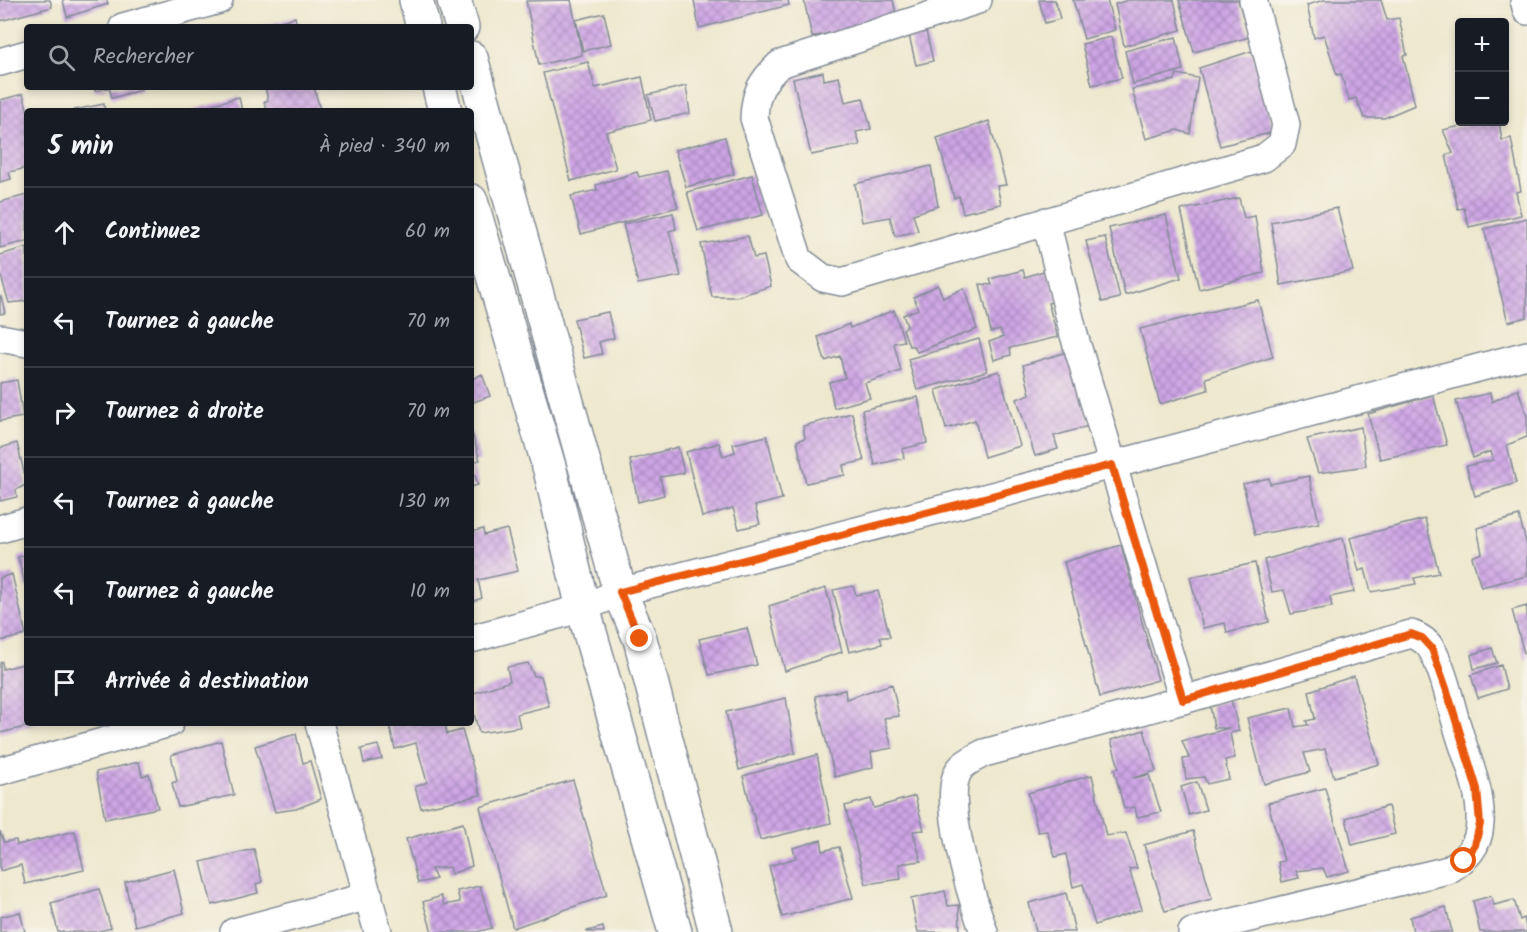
<!DOCTYPE html>
<html lang="fr">
<meta charset="utf-8">
<style>
body{margin:0;font-family:Kalam,sans-serif;background:#242831;color:#f1f3f6}
.controls{position:absolute;right:18px;top:18px;display:grid;overflow:hidden;border-radius:6px;box-shadow:0 3px 9px #0003}
.controls button{width:54px;height:54px;display:grid;place-items:center;padding:0;border:0;border-bottom:2px solid #363941;background:#171b24;color:#f1f3f6;font:30px sans-serif}
.stop{position:absolute;width:18px;height:18px;margin:-14px;border:4px solid #ea580c;border-radius:50%;background:#fff}
.stop.end{background:#ea580c;border-color:#fff;box-shadow:0 2px 6px #0008}
.list{margin:0;padding:0;list-style:none}
h2{display:flex;justify-content:space-between;align-items:center;height:78px;margin:0;padding:0 24px;font-size:26px}
h2 small{font-size:20px;font-weight:400;color:#9ea1a6}
.list li{display:grid;grid-template-columns:39px 1fr auto;gap:18px;align-items:center;box-sizing:border-box;height:90px;padding:0 24px;border-top:2px solid #363941}
.list b{display:block;font-size:22px;white-space:nowrap}
.list em{font-size:20px;font-style:normal;color:#9ea1a6}
.icon{flex:none;width:33px;height:33px;fill:none;stroke:currentColor;stroke-width:2;stroke-linecap:round;stroke-linejoin:round}
.map{position:relative;flex:none;width:1527px;height:932px;overflow:hidden}
.search{position:absolute;background:#171b24;box-shadow:0 3px 9px #0003;left:24px;top:24px;width:450px;height:66px;display:flex;align-items:center;gap:15px;box-sizing:border-box;padding:0 21px;border-radius:6px;color:#9ea1a6;font-size:22px}
.panel{position:absolute;background:#171b24;box-shadow:0 3px 9px #0003;left:24px;top:108px;width:450px;height:618px;border-radius:6px}
.map>svg:first-child{display:block}
</style>
<div class="map">
<svg width="1527" height="932" viewBox="0 0 1527 932">
<defs>
<pattern id="building-cross-hatch" width="8" height="8" patternUnits="userSpaceOnUse" patternTransform="scale(1.5)"><rect width="8" height="8" fill="#cea5e5"/><path d="M0 0l8 8M0 8l8-8" fill="none" stroke="#a687bd"/></pattern>
</defs>
<rect width="100%" height="100%" fill="#f7f3e8"/>
<filter id="ink" filterUnits="userSpaceOnUse"><feTurbulence type="fractalNoise" baseFrequency=".0167" numOctaves="2"/><feDisplacementMap in="SourceGraphic" scale="12" xChannelSelector="R" yChannelSelector="G"/><feConvolveMatrix kernelMatrix="1 2 1 2 8 2 1 2 1" color-interpolation-filters="sRGB"/></filter>
<filter id="wash" filterUnits="userSpaceOnUse"><feTurbulence type="fractalNoise" baseFrequency=".008" numOctaves="4" result="noise"/><feDisplacementMap in="SourceGraphic" scale="24" xChannelSelector="R" yChannelSelector="G"/><feGaussianBlur stdDeviation="1.35" result="paint"/><feColorMatrix in="noise" values="0 0 0 0 0 0 0 0 0 0 0 0 0 0 0 0 0 1.4 0 .05"/><feComposite in="paint" operator="in"/></filter>
<g filter="url(#wash)">
<rect width="100%" height="100%" fill="#ede8ce"/>
<g id="blocks">
<!-- building -->
<path fill="url(#building-cross-hatch)" d="M0 0H50L52 7 0 21Z
M63 0H107L108 4 67 17Z
M571 0 582 55 539 65 526 1Z
M694 0H788L789 5 699 28Z
M804 0H893L897 18 812 37Z
M1039 0H1055L1060 19 1045 23Z
M1073 0H1107L1115 30 1084 39Z
M1128 0H1174L1181 30 1124 46 1115 4Z
M1179 0H1238L1250 37 1194 52Z
M1324 0H1381L1387 20 1399 18 1407 55 1403 56 1415 105 1384 118H1364L1356 98 1349 100 1341 74 1337 75 1324 35 1314 38 1307 5Z
M604 13 611 44 583 51 576 20Z
M295 17 297 27H264V26Z
M926 31 933 61 916 65 909 35Z
M1111 37 1122 78 1092 85 1082 44Z
M1176 37 1183 70 1133 84 1125 51Z
M1252 51 1274 132 1220 146 1199 68Z
M588 62 595 88 642 77 651 120 606 132 616 169 571 181 543 73Z
M823 72 824 80 839 77 845 102 863 98 871 129 856 132 860 145 811 155 793 79Z
M1177 74 1198 78 1190 134 1177 130 1146 139 1132 89 1175 80Z
M686 86 690 113 655 121 648 95Z
M94 87H108V88L95 91Z
M109 87H140L141 90 112 98Z
M265 87H314L320 110 267 111 264 102 268 100Z
M23 94 28 111 27 168 9 172 11 179 0 182V100Z
M239 97 242 111H193V110Z
M104 104 105 111H74V110Z
M989 121 1006 185 997 186 1001 204 963 213 959 196 954 198 937 138Z
M1479 122H1499L1502 140 1511 138 1521 191 1516 192 1521 215 1469 227 1464 208 1458 209 1446 155 1453 153 1443 130Z
M725 137 734 174 686 187 675 150Z
M931 166 938 206 913 214 918 231 895 236 890 217 862 222 855 184Z
M667 171 678 207 581 234 571 196 597 190 596 185 637 172 639 177Z
M752 175 763 215 698 231 687 192Z
M27 195V241L0 248V202Z
M1239 198 1244 218 1255 216 1264 273 1199 289 1181 210Z
M1337 208 1353 271 1281 285 1271 222Z
M673 213 676 229 669 231 681 276 638 284 623 224Z
M1166 215 1181 278 1125 295 1109 228Z
M1527 218V317L1508 322 1484 229Z
M748 236 754 258 764 256 771 286 736 297H712L701 244Z
M1105 237 1120 298 1102 302 1086 241Z
M27 247V301L9 303 0 273V255Z
M1023 270 1025 277 1047 270 1058 300 1048 303 1058 337 1010 348 1011 355 994 360 989 342 1003 337 1000 330 991 332 980 284 992 285 990 279Z
M938 285 943 298 964 288 977 329 917 352 914 346H909L903 329 907 326 903 315 918 309 914 297Z
M0 296H1L5 313 0 314Z
M1258 300 1273 357 1206 378 1208 390 1160 404 1140 329Z
M894 310 904 341 894 343 901 371 865 383 870 398 834 408 829 382 845 378 840 356 825 361 818 337 849 324 850 328Z
M608 312 614 338 599 342 602 354 584 358 574 319Z
M979 339 987 371 917 390 908 359Z
M1067 352 1092 425 1054 436 1058 449 1035 456 1017 399 1030 394 1023 365Z
M999 371 1020 446 984 457 975 420 946 429 936 390Z
M482 374 490 396 471 403V380Z
M17 380 23 417 0 421V383Z
M1518 389 1527 416V437L1507 445 1516 483 1475 496 1466 466 1493 460 1491 451 1473 458 1456 401 1490 393 1492 402Z
M1433 395 1447 445 1380 459 1368 414Z
M918 397 927 443 902 449 904 458 875 465 862 410Z
M852 413 864 461 843 465 845 475 806 483 797 441 805 438 803 426Z
M1361 427 1366 466 1318 473 1307 439Z
M471 430 480 460 471 462Z
M767 436 782 499 755 506 760 524 739 529 733 508 702 517 686 452 719 443 723 456 735 452 733 444Z
M17 443 27 484 16 490 17 497 0 501V448Z
M678 447 684 473 660 477 664 495 638 502 630 460Z
M471 463 478 485 471 487Z
M1309 476 1319 523 1255 535 1243 484 1269 478 1270 484Z
M1519 516 1527 546V576L1481 587 1472 557 1482 553 1477 528Z
M1425 519 1439 573 1414 578 1416 584 1371 592 1365 569 1359 571 1350 538Z
M483 529 484 535 507 529 518 571 478 580 482 598 471 602V532Z
M1343 538 1354 592 1330 597 1332 607 1291 614 1284 590 1272 592 1264 560Z
M1121 545 1158 680 1100 697 1064 562Z
M27 555V588H26L18 557Z
M1255 563 1269 622 1227 633 1225 623 1203 628 1190 577Z
M12 574 26 635 0 641V578Z
M853 586 856 595 878 591 890 637H880L882 644 849 652 833 590Z
M826 588 842 652 785 671 769 606Z
M1527 606V660H1526L1512 610Z
M747 628 757 665 709 675 699 639Z
M1492 648 1497 663 1474 669 1471 655Z
M2 662 3 669 27 663V723L38 724 0 733V663Z
M528 663 534 676H541L549 706 517 714 520 727 479 733 471 702V694L510 681 507 667Z
M1501 665 1507 689 1478 698 1471 675Z
M1354 676 1379 764 1334 777 1325 749 1304 753 1310 772 1264 784 1247 718 1291 708 1295 727 1308 725 1306 721 1315 719 1309 691Z
M892 684 899 716 884 718 892 748 871 752 873 767 835 777 815 696 845 690 846 699Z
M786 698 795 753 739 770 726 712Z
M1231 700 1239 731 1230 733 1235 758 1225 760 1229 779 1207 784 1204 777 1186 779 1183 759 1189 758 1182 741 1229 728H1214L1210 705Z
M389 723H445L447 734 462 730 481 795 421 808 415 787 427 782 416 743 395 749Z
M1144 730 1156 771 1133 778 1149 775 1161 812 1137 817 1135 807 1124 809 1114 769 1119 768 1111 740Z
M296 734 303 763 310 761 321 799 296 809 275 812 255 746Z
M221 741 234 795 178 807 172 783 177 781 171 755Z
M378 745 382 759 364 763 361 749Z
M817 755 831 823 760 840 743 776Z
M139 762 142 776 149 774 158 808 105 819 96 772Z
M1092 775 1106 836 1126 833 1137 868 1129 869 1142 909 1095 925 1083 884 1073 887 1066 854 1055 857 1047 831 1038 832 1028 793Z
M573 780 607 895 513 928 480 807Z
M1197 782 1206 810 1189 815 1181 787Z
M1325 788 1349 871 1327 877 1323 868 1296 871 1299 878 1282 882 1278 862 1284 861 1268 803Z
M915 796 924 830 913 831 921 861 899 864 901 879 866 884 845 806 871 799 874 808Z
M1388 806 1395 834 1352 845 1346 818Z
M463 823 472 866 451 874 449 867 431 869 436 879 418 883 406 839Z
M0 831 4 842 16 840 17 845 75 831 84 870 25 884 21 865 0 871Z
M1193 831 1212 899 1165 911 1144 845Z
M821 840 823 851 839 847 853 898 782 917 769 866 796 858 793 848Z
M254 849 262 882 256 884 258 893 212 905 201 862Z
M174 869 184 913 135 926 125 882Z
M480 886 492 928 477 932H432L423 902 441 896 444 905 460 902 457 891Z
M99 889 111 928 96 932H58L51 903Z
M945 891 948 906 959 905 960 932H918L911 899Z
M1066 893 1075 932H1036L1029 903Z
M1491 896 1494 905 1514 900 1520 920 1524 918 1527 932H1480L1473 901Z
M1446 907 1452 932H1413L1410 917Z
M20 912 25 932H0V917Z
M603 927 604 932H587V931Z"/>
</g>
</g>
<g filter="url(#ink)">
<use href="#blocks" fill-opacity="0" stroke="#848c96" stroke-width="1.5"/>
<g fill="none" stroke-linecap="round" stroke-linejoin="round">
<defs>
<path id="minor" d="M978 0 780 64C762 81 755 92 754 118L799 260 823 278 842 282 1264 158 1282 144 1286 125 1253 0
M1524 0 1527 11
M123 27 219 0
M0 62 27 54
M1046 221 1074 335 1183 700 1411 634C1420 637 1427 641 1432 650 1445 674 1450 703 1458 729 1467 760 1482 791 1480 823 1479 847 1466 859 1448 870L1192 932
M0 338 27 343
M0 529 27 521
M471 639 583 608 620 592 1112 465 1527 355
M319 723 378 932
M0 771 170 723
M234 932 369 896
M984 932C973 901 939 795 960 769 965 762 977 757 984 753L1183 700"/>
<path id="major" d="M416 0 423 27
M454 0 462 27
M471 58 620 592 640 639 716 932
M439 87 445 111
M471 201 550 470 583 608 675 932"/>
</defs>
<!-- minor casing -->
<use href="#minor" stroke="#848c96" stroke-width="30"/>
<!-- major casing -->
<use href="#major" stroke="#848c96" stroke-width="36"/>
<!-- minor -->
<use href="#minor" stroke="#fff" stroke-width="27"/>
<!-- major -->
<use href="#major" stroke="#fff" stroke-width="33"/>
</g>
</g>
<g fill="none" stroke-linecap="round" stroke-linejoin="round" filter="url(#ink)">
<!-- route -->
<path stroke="#ea580c" stroke-width="8" d="M640 639 620 592 1112 465 1183 700 1411 634 1422 638 1432 649 1447 691 1477 789 1480 824 1475 845 1464 861"/>
</g>
</svg>
<div class="controls">
<button>+</button>
<button>−</button>
</div>
<div class="stop" style="left:1464px;top:861px"></div>
<div class="stop end" style="left:640px;top:639px"></div>
<div class="search"><svg class="icon" aria-label="search" viewBox="0 0 24 24"><circle cx="10" cy="10" r="6"/><path d="M15 15l6 6"/></svg>Rechercher</div>
<section class="panel">
<h2>5 min<small>À pied · 340 m</small></h2>
<ul class="list">
<li><svg class="icon" aria-label="ahead" viewBox="0 0 24 24"><path d="M12 20V5M6 11l6-6 6 6"/></svg><div><b>Continuez</b></div><em>60 m</em></li>
<li><svg class="icon" aria-label="left" viewBox="0 0 24 24"><path d="M17 20v-9H6M10 6l-5 5 5 5"/></svg><div><b>Tournez à gauche</b></div><em>70 m</em></li>
<li><svg class="icon" aria-label="right" viewBox="0 0 24 24"><path d="M7 20v-9h11M14 6l5 5-5 5"/></svg><div><b>Tournez à droite</b></div><em>70 m</em></li>
<li><svg class="icon" aria-label="left" viewBox="0 0 24 24"><path d="M17 20v-9H6M10 6l-5 5 5 5"/></svg><div><b>Tournez à gauche</b></div><em>130 m</em></li>
<li><svg class="icon" aria-label="left" viewBox="0 0 24 24"><path d="M17 20v-9H6M10 6l-5 5 5 5"/></svg><div><b>Tournez à gauche</b></div><em>10 m</em></li>
<li><svg class="icon" aria-label="arrive" viewBox="0 0 24 24"><path d="M6 21V4h12l-3 4 3 4H6"/></svg><div><b>Arrivée à destination</b></div></li>
</ul>
</section>
</div>
